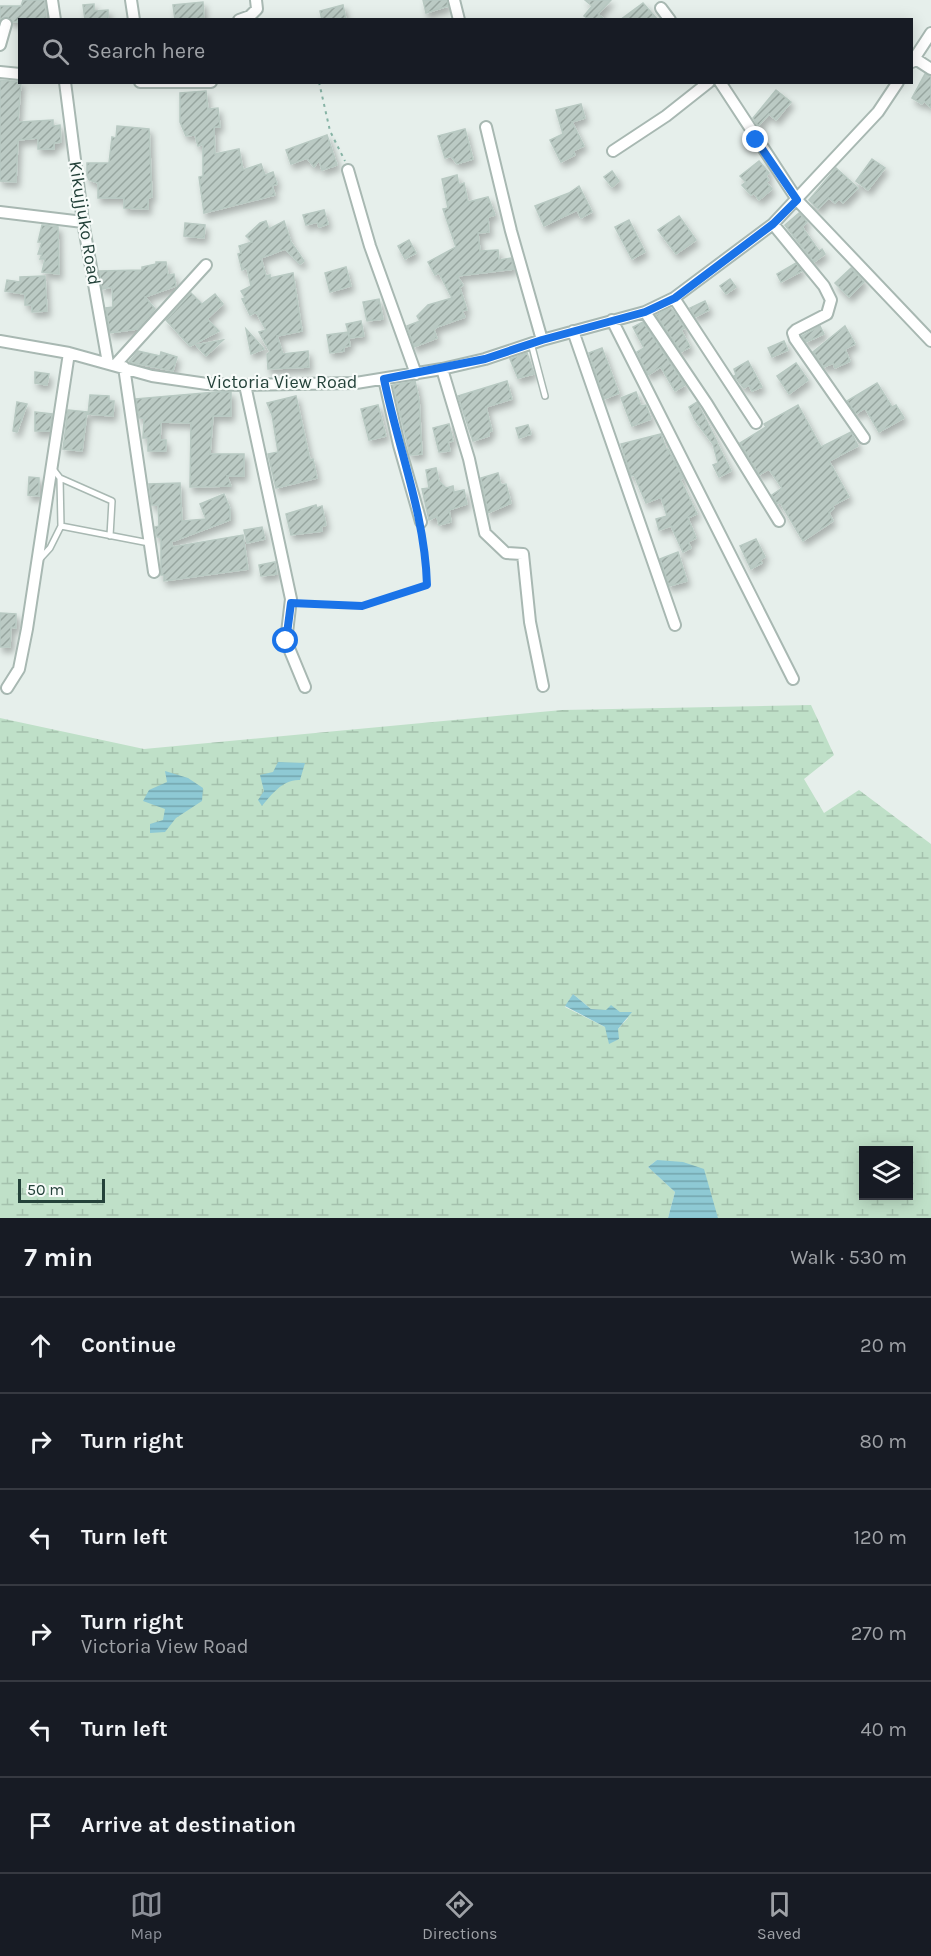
<!DOCTYPE html>
<meta charset="utf-8">
<style>
body{margin:0;font-family:Karla,sans-serif;background:#20242c;color:#f1f3f6}
.controls{position:absolute;right:18px;bottom:18px;display:grid;overflow:hidden;border-radius:0px;box-shadow:0 3px 15px #0003}
.controls button{width:54px;height:54px;display:grid;place-items:center;padding:0;border:0;border-bottom:2px solid #363941;background:#171b24;color:#f1f3f6;font:30px sans-serif}
.scale{position:absolute;left:18px;bottom:15px;width:87px;box-sizing:border-box;padding-left:6px;border:3px solid #24423a;border-top:0;font-size:16px;line-height:21px;white-space:nowrap;color:#24423a;-webkit-text-stroke:4px #f7fbf9;paint-order:stroke}
.stop{position:absolute;width:18px;height:18px;margin:-14px;border:4px solid #1a73e8;border-radius:50%;background:#fff}
.stop.end{background:#1a73e8;border-color:#fff;box-shadow:0 2px 6px #0008}
.list{margin:0;padding:0;list-style:none}
h2{display:flex;justify-content:space-between;align-items:center;height:78px;margin:0;padding:0 24px;font-size:26px}
h2 small{font-size:20px;font-weight:400;color:#9ea1a6}
.list li{display:grid;grid-template-columns:39px 1fr auto;gap:18px;align-items:center;box-sizing:border-box;height:96px;padding:0 24px;border-top:2px solid #363941}
.list b{display:block;font-size:22px;white-space:nowrap}
.list p{margin:0;font-size:20px;white-space:nowrap;color:#9ea1a6}
.list em{font-size:20px;font-style:normal;color:#9ea1a6}
.icon{flex:none;width:33px;height:33px;fill:none;stroke:currentColor;stroke-width:2;stroke-linecap:round;stroke-linejoin:round}
.map{position:relative;flex:none;width:931px;height:1218px;overflow:hidden}
.search{position:absolute;background:#171b24;box-shadow:0 3px 15px #0003;left:18px;right:18px;top:18px;height:66px;display:flex;align-items:center;gap:15px;box-sizing:border-box;padding:0 21px;border-radius:0px;color:#9ea1a6;font-size:22px}
.sheet{height:654px;background:#171b24}
nav{display:flex;justify-content:space-around;align-items:center;box-sizing:border-box;height:84px;border-top:2px solid #363941;background:#171b24;font-size:16px;color:#9ea1a6}
nav a{display:grid;justify-items:center;gap:3px}
nav .on{color:#8c9099}
.map>svg:first-child{display:block}
</style>
<div class="map">
<svg width="931" height="1218" viewBox="0 0 931 1218">
<defs>
<pattern id="wetland-marsh" width="20" height="14" patternUnits="userSpaceOnUse" patternTransform="scale(1.5)"><rect width="20" height="14" fill="#bfe0c8"/><path d="M1 5h8M5 5V1M11 12h8M15 12V8" fill="none" stroke="#a4c1ad"/></pattern>
<pattern id="water-rules" width="6" height="5" patternUnits="userSpaceOnUse" patternTransform="scale(1.5)"><rect width="6" height="5" fill="#8ec9d4"/><path d="M0 2.5h6" fill="none" stroke="#74a5ad"/></pattern>
<pattern id="building-hatch" width="6" height="6" patternUnits="userSpaceOnUse" patternTransform="scale(1.5)"><rect width="6" height="6" fill="#bbcac4"/><path d="M-1 1l2-2M0 6l6-6M5 7l2-2" fill="none" stroke="#98a6a0"/></pattern>
<filter id="shadow"><feDropShadow dx="3" dy="5" stdDeviation="3" flood-color="#0004"/></filter>
</defs>
<rect width="100%" height="100%" fill="#e6efeb"/>
<!-- wetland -->
<path fill="url(#wetland-marsh)" fill-rule="evenodd" d="M811 705 834 755 804 779 824 813 859 790 931 844V1218H718L713 1209 657 1160 648 1167 675 1192 668 1218H0V718L144 749 562 710ZM573 994 591 1009 620 1012 628 1018 618 1029 605 1027 565 1007ZM864 1150H908V1196H864Z"/>
<!-- water -->
<path fill="url(#water-rules)" d="M278 762 305 763 300 780C283 779 272 794 262 806L258 800 264 791 260 775 273 772Z
M165 771 188 778 203 788 202 801 176 818 165 832 150 833V824L163 820 165 809 143 801 149 790 167 782Z
M573 994 591 1009 606 1010 611 1005 620 1012H632L618 1029 619 1039 609 1044 605 1027 565 1006Z
M657 1160 683 1162 704 1169 718 1218H668L675 1192 648 1167Z"/>
<!-- building -->
<path fill="url(#building-hatch)" stroke="#b8c9c2" stroke-width="1.5" filter="url(#shadow)" d="M23 0H45L46 18 20 19V22H13L7 17 0 20V6H21Z
M423 0H447L448 6 426 13Z
M585 0H611L598 14 605 20H589L584 16 592 6Z
M203 2 204 20H175L173 5Z
M643 3 658 20H620Z
M94 4V11L108 10V20H85L83 5Z
M343 5 346 20H322L320 11Z
M925 74 931 76V108L924 101 922 104 912 98Z
M0 80 21 82 18 122 53 120V126L60 125 61 142 54 143V149H38V138L18 140 16 182 0 181Z
M776 90 791 102 776 120 769 114 758 126 753 118Z
M206 91 208 109 218 108 220 127H214L215 154 239 149 243 170 261 164 265 175 273 172 277 184 272 186 275 195 204 213 199 177 203 176V144L198 146 195 135 186 136 180 122V93Z
M581 104 585 118 572 122 584 146 573 151 575 155 561 162 550 140 563 134 556 110Z
M117 126 149 129 152 197 148 198V209L124 208V198H98V183L89 180 87 175V163H109L112 137 116 138Z
M465 129 473 159 457 164 451 156 445 158 438 136Z
M327 135 337 165 322 170 319 160 314 167 307 158 291 164 286 150Z
M872 159 885 168 868 190 856 181Z
M759 161 769 173 766 176 769 180 766 182 772 189 759 200 754 193 751 195 742 185 746 182 740 176Z
M836 168 858 188 843 203 839 199 835 203 829 198 818 209 809 200Z
M612 171 619 181 612 187 604 177Z
M457 175 459 185 464 183 468 202 488 197 495 215 488 217 489 232 478 233 480 251 498 250 499 260 511 258 514 269 457 276 463 285 460 288 467 310 462 311 465 317 437 327 434 330 437 338 414 347 407 326 420 321 417 316 428 305 452 298 439 273 435 275 428 262 456 247 443 209 448 208 442 179Z
M579 186 592 212 581 218 577 210 544 226 535 206 569 193Z
M324 210 328 224 319 227 317 222 306 225 303 215Z
M799 213 807 222 802 227 819 251 822 249 825 254 814 262 785 225Z
M679 216 696 240 676 254 658 230Z
M629 220 645 252 632 259 615 227Z
M266 221 269 229 284 221 291 242 304 261 300 264 285 249 261 258 266 276 270 275V278L293 273 302 331 277 336 283 354 308 351 309 367 268 369 267 354 270 352 259 332 266 330 256 312 250 315 242 299 245 298 241 291 251 286 247 268 242 270 238 254 241 253 239 246 252 242 246 236 260 223Z
M185 223 205 225 204 238 184 236Z
M42 225 58 227 59 274 42 272 45 259H40L42 254H38L42 242H38Z
M409 240 416 253 405 259 398 246Z
M156 262H166L168 275 174 274 176 286 145 297 155 309 137 329 110 333 106 308 113 307 112 287 102 289 99 271 142 270V267L156 264Z
M796 263 802 271 781 282 777 274Z
M346 267 351 286 330 292 325 273Z
M851 268 864 282 849 297 835 283Z
M45 276 47 311 32 312V305H25V294L5 291 7 280 20 282V277Z
M730 279 736 287 726 294 720 286Z
M191 293 202 304 215 294 223 304 207 319 219 331 190 346 166 320Z
M379 299 383 319 367 321 363 302Z
M705 301 709 310 695 317 690 308Z
M671 308 685 328 681 330 690 347 681 352 656 315Z
M361 321 364 336 350 338 346 324Z
M643 322 685 385 675 391 661 367 648 375 637 352 644 348 633 327Z
M820 326 824 334 806 342 802 336Z
M845 326 855 344 845 349 850 361 835 368 833 363 824 367 813 352Z
M246 329 264 349 251 354Z
M348 332 350 346 344 347V351L330 353 327 335Z
M223 340 206 356 196 345Z
M784 341 788 350 772 357 768 348Z
M602 348 619 393 604 399 589 353Z
M138 351 160 356 161 352 177 357 173 371 129 362Z
M527 353 534 374 518 378 510 359Z
M748 361 762 387 752 391 749 385 744 388 734 376 736 375 734 369Z
M796 363 808 380 789 394 777 376Z
M35 372 49 374 47 385 35 383Z
M415 381 419 399 422 454 410 455 393 385Z
M507 381 512 399 486 407 492 431 489 432V436L473 441 458 396Z
M877 383 892 407 896 405 904 418 879 432 865 408 856 414 847 401Z
M216 392H231V416H213L210 454H244V476H227L231 486 190 487 191 423 161 422 160 440H166V451H148V438H143L144 418H139L136 399Z
M636 392 641 406 646 405 651 419 632 426 621 398Z
M90 395 109 396V401H114L113 416 88 414Z
M296 396 310 460 313 459 317 478 276 488 268 454 278 452 272 415 267 403Z
M17 402 27 404 17 432 13 431Z
M697 402 717 442 714 444 717 443 731 471 719 477 713 465 718 463 713 444 695 420 689 407Z
M378 405 386 436 369 440 361 409Z
M798 405 821 447 851 432 858 446 829 461 849 497 832 506 834 508 829 513 833 521 803 541 780 502 777 504 772 495 782 488 769 469 759 475 740 443 766 427 764 424Z
M68 410 87 412 82 451 63 449Z
M35 412 52 414 50 431H35Z
M449 424 453 441 448 442 450 451 439 452 433 428Z
M528 425 531 434 519 438 516 428Z
M661 434 666 449H668L683 478 680 479 697 514 688 518 696 538 688 542 691 548 683 552 671 526 659 530 656 519 667 516 661 497 646 503 634 475 631 476 621 444Z
M436 468 439 481 446 488 453 486 454 492 464 490 467 504 449 510 451 522 439 525 437 516 429 520 422 489 429 488 426 470Z
M498 473 501 485 506 484 511 503 488 513 481 478Z
M29 477 39 478V496L28 495Z
M180 483 182 521 206 519 200 504 224 494 230 509V520L171 542 173 547 243 535 248 569 164 581V575H161V537H157L155 527 159 526 158 505H152L149 484Z
M316 505 317 508 322 506 326 525 321 527 322 531 291 535 286 514Z
M262 527 265 539 247 543 244 530Z
M756 539 765 557 760 560 762 563 751 569 740 546Z
M678 552 687 581 669 586 660 559Z
M275 562 277 574 261 576 259 565Z
M0 613 16 614V628L11 627 10 647H0Z"/>
<g fill="none" stroke-linecap="round" stroke-linejoin="round">
<defs>
<path id="lane" d="M531 343 545 396
M53 469 60 478 61 526 149 543
M60 478 112 501 110 536
M39 560 50 548 61 526"/>
<path id="street" d="M52 0 55 20
M131 0 134 20
M454 0 459 20
M661 8 670 20
M239 20 250 16 257 9 256 0
M0 45 6 24
M914 58 931 69
M912 62 931 33
M0 72 20 74
M65 82 83 222 108 363
M140 82H211
M720 82 796 198
M486 127 511 231 542 340
M613 151 666 116 709 82
M348 170 370 246 416 374
M797 200 931 341
M0 212 83 222
M773 224 824 286 831 300 827 314 796 330 793 333 795 339 864 438
M674 298 756 423
M645 312 707 404 779 521
M612 320 793 679
M573 331 675 625
M0 341 69 353 152 376 207 384 245 385 356 383 442 369 485 359 542 340 645 312 674 298 773 224 878 112 898 82
M115 365 206 265
M124 367 154 572
M442 369 469 459 485 533 506 553 523 554 530 622 543 686
M384 379 399 445 421 522
M245 385 291 599 286 641 305 687
M7 688 19 669 27 629 69 353"/>
</defs>
<!-- lane casing -->
<use href="#lane" stroke="#a8b8b2" stroke-width="8"/>
<!-- street casing -->
<use href="#street" stroke="#a8b8b2" stroke-width="14"/>
<!-- path -->
<path stroke="#86b3a5" stroke-width="2" stroke-dasharray="3 4.5" stroke-linecap="butt" d="M319 82 330 131 345 161
M301 604 362 606 427 585V553L422 531"/>
<!-- lane -->
<use href="#lane" stroke="#fff" stroke-width="5"/>
<!-- street -->
<use href="#street" stroke="#fff" stroke-width="10"/>
</g>
<g fill="none" stroke-linecap="round" stroke-linejoin="round">
<!-- route -->
<path stroke="#1a73e8" stroke-width="8" d="M286 641 291 603 362 606 427 585C425 514 398 448 384 379L485 359 542 340 645 312 675 298 773 224 797 200 756 140"/>
</g>
<g text-anchor="middle" dominant-baseline="central" stroke-width="4.5" stroke-linejoin="round" paint-order="stroke">
<!-- street labels -->
<g font-size="18" fill="#24423a" stroke="#f7fbf9">
<text transform="translate(85 223) rotate(81)">Kikujjuko Road</text>
<text x="282" y="382">Victoria View Road</text>
</g>
</g>
</svg>
<div class="controls">
<button><svg class="icon" aria-label="layers" viewBox="0 0 24 24"><path d="M12 4l9 5-9 5-9-5zM3 14l9 5 9-5"/></svg></button>
</div>
<div class="scale">50 m</div>
<div class="stop" style="left:286px;top:641px"></div>
<div class="stop end" style="left:756px;top:140px"></div>
<div class="search"><svg class="icon" aria-label="search" viewBox="0 0 24 24"><circle cx="10" cy="10" r="6"/><path d="M15 15l6 6"/></svg>Search here</div>
</div>
<section class="sheet">
<h2>7 min<small>Walk · 530 m</small></h2>
<ul class="list">
<li><svg class="icon" aria-label="ahead" viewBox="0 0 24 24"><path d="M12 20V5M6 11l6-6 6 6"/></svg><div><b>Continue</b></div><em>20 m</em></li>
<li><svg class="icon" aria-label="right" viewBox="0 0 24 24"><path d="M7 20v-9h11M14 6l5 5-5 5"/></svg><div><b>Turn right</b></div><em>80 m</em></li>
<li><svg class="icon" aria-label="left" viewBox="0 0 24 24"><path d="M17 20v-9H6M10 6l-5 5 5 5"/></svg><div><b>Turn left</b></div><em>120 m</em></li>
<li><svg class="icon" aria-label="right" viewBox="0 0 24 24"><path d="M7 20v-9h11M14 6l5 5-5 5"/></svg><div><b>Turn right</b><p>Victoria View Road</p></div><em>270 m</em></li>
<li><svg class="icon" aria-label="left" viewBox="0 0 24 24"><path d="M17 20v-9H6M10 6l-5 5 5 5"/></svg><div><b>Turn left</b></div><em>40 m</em></li>
<li><svg class="icon" aria-label="arrive" viewBox="0 0 24 24"><path d="M6 21V4h12l-3 4 3 4H6"/></svg><div><b>Arrive at destination</b></div></li>
</ul>
</section>
<nav>
<a class="on"><svg class="icon" aria-label="map" viewBox="0 0 24 24"><path d="M3 6l6-2 6 2 6-2v14l-6 2-6-2-6 2zM9 4v14M15 6v14"/></svg>Map</a>
<a><svg class="icon" aria-label="directions" viewBox="0 0 24 24"><path d="M12 3l9 9-9 9-9-9zM9 14v-3h6M13 9l2 2-2 2"/></svg>Directions</a>
<a><svg class="icon" aria-label="saved" viewBox="0 0 24 24"><path d="M7 4h10v16l-5-4-5 4z"/></svg>Saved</a>
</nav>
